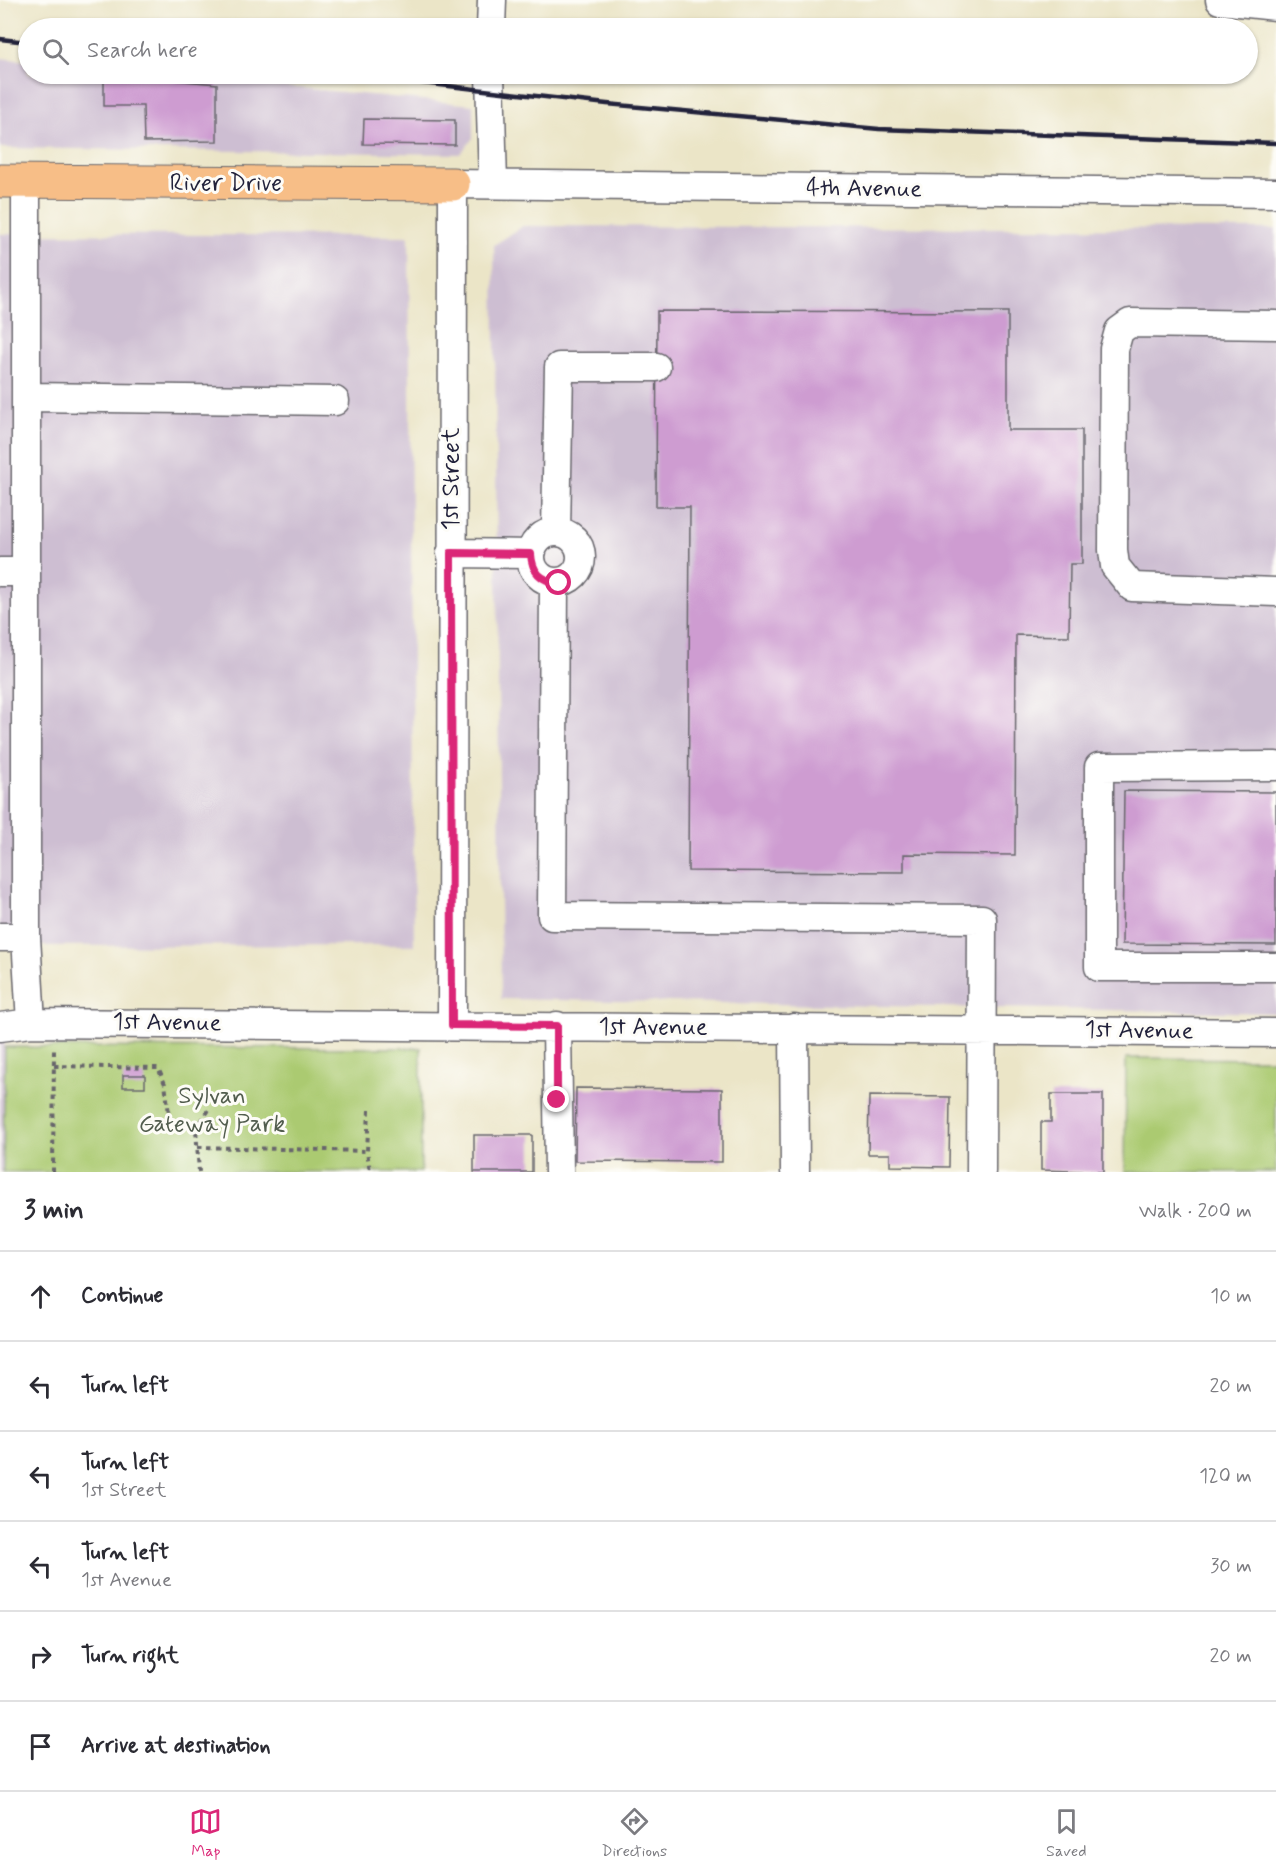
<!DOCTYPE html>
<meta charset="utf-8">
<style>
body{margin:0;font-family:Mynerve,sans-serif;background:#f2f2f3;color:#2b2b33}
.stop{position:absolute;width:18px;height:18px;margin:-14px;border:4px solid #db2777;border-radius:50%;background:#fff}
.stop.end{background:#db2777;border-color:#fff;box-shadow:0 2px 6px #0008}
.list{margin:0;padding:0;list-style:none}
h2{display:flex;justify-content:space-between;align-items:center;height:78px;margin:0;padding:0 24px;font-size:26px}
h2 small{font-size:20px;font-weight:400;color:#7c7c81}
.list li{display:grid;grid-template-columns:39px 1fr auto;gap:18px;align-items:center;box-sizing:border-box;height:90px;padding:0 24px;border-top:2px solid #e1e1e2}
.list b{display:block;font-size:22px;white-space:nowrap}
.list p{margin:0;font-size:20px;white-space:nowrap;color:#7c7c81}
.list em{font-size:20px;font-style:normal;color:#7c7c81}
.icon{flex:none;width:33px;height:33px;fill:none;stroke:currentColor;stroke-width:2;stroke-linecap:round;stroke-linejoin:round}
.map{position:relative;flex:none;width:1276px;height:1172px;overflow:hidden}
.search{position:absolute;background:#fff;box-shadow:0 2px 4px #0004;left:18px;right:18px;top:18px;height:66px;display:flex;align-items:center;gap:15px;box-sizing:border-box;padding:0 21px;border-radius:33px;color:#7c7c81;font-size:22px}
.sheet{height:618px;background:#fff}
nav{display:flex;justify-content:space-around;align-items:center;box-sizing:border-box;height:84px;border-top:2px solid #e1e1e2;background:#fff;font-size:16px;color:#7c7c81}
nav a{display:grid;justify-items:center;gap:3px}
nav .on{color:#db2777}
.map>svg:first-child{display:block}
</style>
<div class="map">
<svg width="1276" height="1172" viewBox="0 0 1276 1172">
<rect width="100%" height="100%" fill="#fdfcf7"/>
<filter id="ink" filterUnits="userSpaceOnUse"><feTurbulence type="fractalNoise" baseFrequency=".0167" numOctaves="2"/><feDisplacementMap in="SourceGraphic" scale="12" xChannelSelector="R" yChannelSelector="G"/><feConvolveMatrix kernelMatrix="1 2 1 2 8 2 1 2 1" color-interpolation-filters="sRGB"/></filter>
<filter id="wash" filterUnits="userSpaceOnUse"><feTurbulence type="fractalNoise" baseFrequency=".008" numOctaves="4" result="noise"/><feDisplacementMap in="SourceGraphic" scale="24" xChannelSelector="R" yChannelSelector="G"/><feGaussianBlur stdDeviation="1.35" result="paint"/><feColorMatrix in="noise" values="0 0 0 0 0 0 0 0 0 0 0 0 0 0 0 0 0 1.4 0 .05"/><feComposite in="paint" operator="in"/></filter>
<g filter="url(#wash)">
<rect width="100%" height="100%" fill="#ebe5c7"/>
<!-- industrial -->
<path fill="#cdbed2" d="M0 58 28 61V74H157L473 105V138L460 154 0 148Z
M523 226 1276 229V1013L501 999 494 245Z
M0 234 409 236 414 945 0 946Z
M0 1019 5 1047 3 1172H0Z"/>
<!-- green -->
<path fill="#abca71" stroke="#667656" stroke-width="1.5" d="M5 1047 421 1048V1172H3Z
M1126 1058 1276 1059V1172H1125Z"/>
<g id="blocks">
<!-- building -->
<path fill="#ce9cd1" d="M104 74 217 84V141L144 142 143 106H104Z
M364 119 455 120V145L363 144Z
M657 311 1008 312V430H1082V564H1070L1069 636 1016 635 1015 855 904 854V872L688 871 690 507H656Z
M1124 791 1276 792V945L1122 944Z
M123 1075H145V1087H123Z
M576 1088 722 1089V1162L575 1161Z
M1051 1094H1103V1172L1041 1170V1122H1051Z
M869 1096 950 1097 949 1167 890 1166V1154H868Z
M474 1135H532V1172H474Z"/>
</g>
</g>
<g filter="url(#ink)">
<use href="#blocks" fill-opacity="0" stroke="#68666c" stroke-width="1.5"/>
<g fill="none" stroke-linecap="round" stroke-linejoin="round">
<defs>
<path id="minor" d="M1220 0 1276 6
M491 28 492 0
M490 74 493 184
M1276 325 1130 323 1119 331 1114 349 1113 550 1115 566 1132 587 1276 592
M27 397 335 401
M531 557a25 25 0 1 1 50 0a25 25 0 1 1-50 0Z
M556 532 559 367H656
M451 553 531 554
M0 572H26
M554 583 552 916 982 919 981 1172
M1276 766 1099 767V967H1276
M0 937H26
M31 1023 1276 1033
M452 1025 453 184 1276 193
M557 1026 559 1172
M0 1027 31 1023 26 937V181
M794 1028 795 1172"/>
<path id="major" d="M0 181 453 184"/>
</defs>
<!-- minor casing -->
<use href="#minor" stroke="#68666c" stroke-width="31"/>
<!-- major casing -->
<use href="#major" stroke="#68666c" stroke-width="35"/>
<!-- path -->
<path stroke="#68666c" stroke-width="4" stroke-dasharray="4.5 4.5" stroke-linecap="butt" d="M54 1066 158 1068 165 1084 170 1121 196 1129 199 1172
M369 1110 367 1151 370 1172
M196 1129 211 1107
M198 1147 367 1151
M53 1172 54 1049"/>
<!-- minor -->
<use href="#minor" stroke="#fff" stroke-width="28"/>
<!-- major -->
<use href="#major" stroke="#f7be87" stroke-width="33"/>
<!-- rail -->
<path stroke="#22223b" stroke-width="4.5" d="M0 39 28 42
M343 74 607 104 879 129 1276 143"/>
</g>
</g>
<g fill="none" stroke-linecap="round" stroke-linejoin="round" filter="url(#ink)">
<!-- route -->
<path stroke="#db2777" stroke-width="8" d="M557 1100V1026L452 1025 451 553 531 554C532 572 541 581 559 583"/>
</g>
<g text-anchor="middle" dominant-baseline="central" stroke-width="6" stroke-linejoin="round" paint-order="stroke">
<!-- street labels -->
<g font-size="24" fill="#22223b" stroke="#fdfcf7">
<text x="226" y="183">River Drive</text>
<text transform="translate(864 189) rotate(1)">4th Avenue</text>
<text transform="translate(451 479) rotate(-90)">1st Street</text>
<text transform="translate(167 1023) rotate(1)">1st Avenue</text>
<text x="653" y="1027">1st Avenue</text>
<text transform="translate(1139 1031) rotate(1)">1st Avenue</text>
</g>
<!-- park labels -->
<g font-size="24" fill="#525d4e" stroke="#fdfcf7">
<text x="212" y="1096">Sylvan<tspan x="212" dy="28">Gateway Park</tspan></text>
</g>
</g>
</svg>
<div class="stop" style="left:559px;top:583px"></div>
<div class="stop end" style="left:557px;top:1100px"></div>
<div class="search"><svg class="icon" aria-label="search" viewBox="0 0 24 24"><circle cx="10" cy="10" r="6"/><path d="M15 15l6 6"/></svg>Search here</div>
</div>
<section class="sheet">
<h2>3 min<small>Walk · 200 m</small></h2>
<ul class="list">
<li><svg class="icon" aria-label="ahead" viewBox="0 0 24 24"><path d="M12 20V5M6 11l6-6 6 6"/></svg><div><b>Continue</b></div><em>10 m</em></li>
<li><svg class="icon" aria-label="left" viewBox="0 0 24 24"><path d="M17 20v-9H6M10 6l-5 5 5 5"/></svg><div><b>Turn left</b></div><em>20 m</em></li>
<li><svg class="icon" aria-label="left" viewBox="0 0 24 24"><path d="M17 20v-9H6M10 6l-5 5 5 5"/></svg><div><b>Turn left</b><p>1st Street</p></div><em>120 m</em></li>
<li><svg class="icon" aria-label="left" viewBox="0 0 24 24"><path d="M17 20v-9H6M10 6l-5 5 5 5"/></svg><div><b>Turn left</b><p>1st Avenue</p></div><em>30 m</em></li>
<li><svg class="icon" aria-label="right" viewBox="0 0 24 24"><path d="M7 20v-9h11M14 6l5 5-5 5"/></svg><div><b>Turn right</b></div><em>20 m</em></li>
<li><svg class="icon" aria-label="arrive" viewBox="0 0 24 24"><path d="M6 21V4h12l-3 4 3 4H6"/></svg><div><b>Arrive at destination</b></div></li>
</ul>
</section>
<nav>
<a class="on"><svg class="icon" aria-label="map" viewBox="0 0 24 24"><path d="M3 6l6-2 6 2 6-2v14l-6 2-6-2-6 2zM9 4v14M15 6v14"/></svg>Map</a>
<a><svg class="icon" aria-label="directions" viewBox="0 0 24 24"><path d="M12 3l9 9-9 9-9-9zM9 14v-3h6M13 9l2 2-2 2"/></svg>Directions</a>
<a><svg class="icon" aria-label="saved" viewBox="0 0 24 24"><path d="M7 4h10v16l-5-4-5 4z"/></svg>Saved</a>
</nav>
